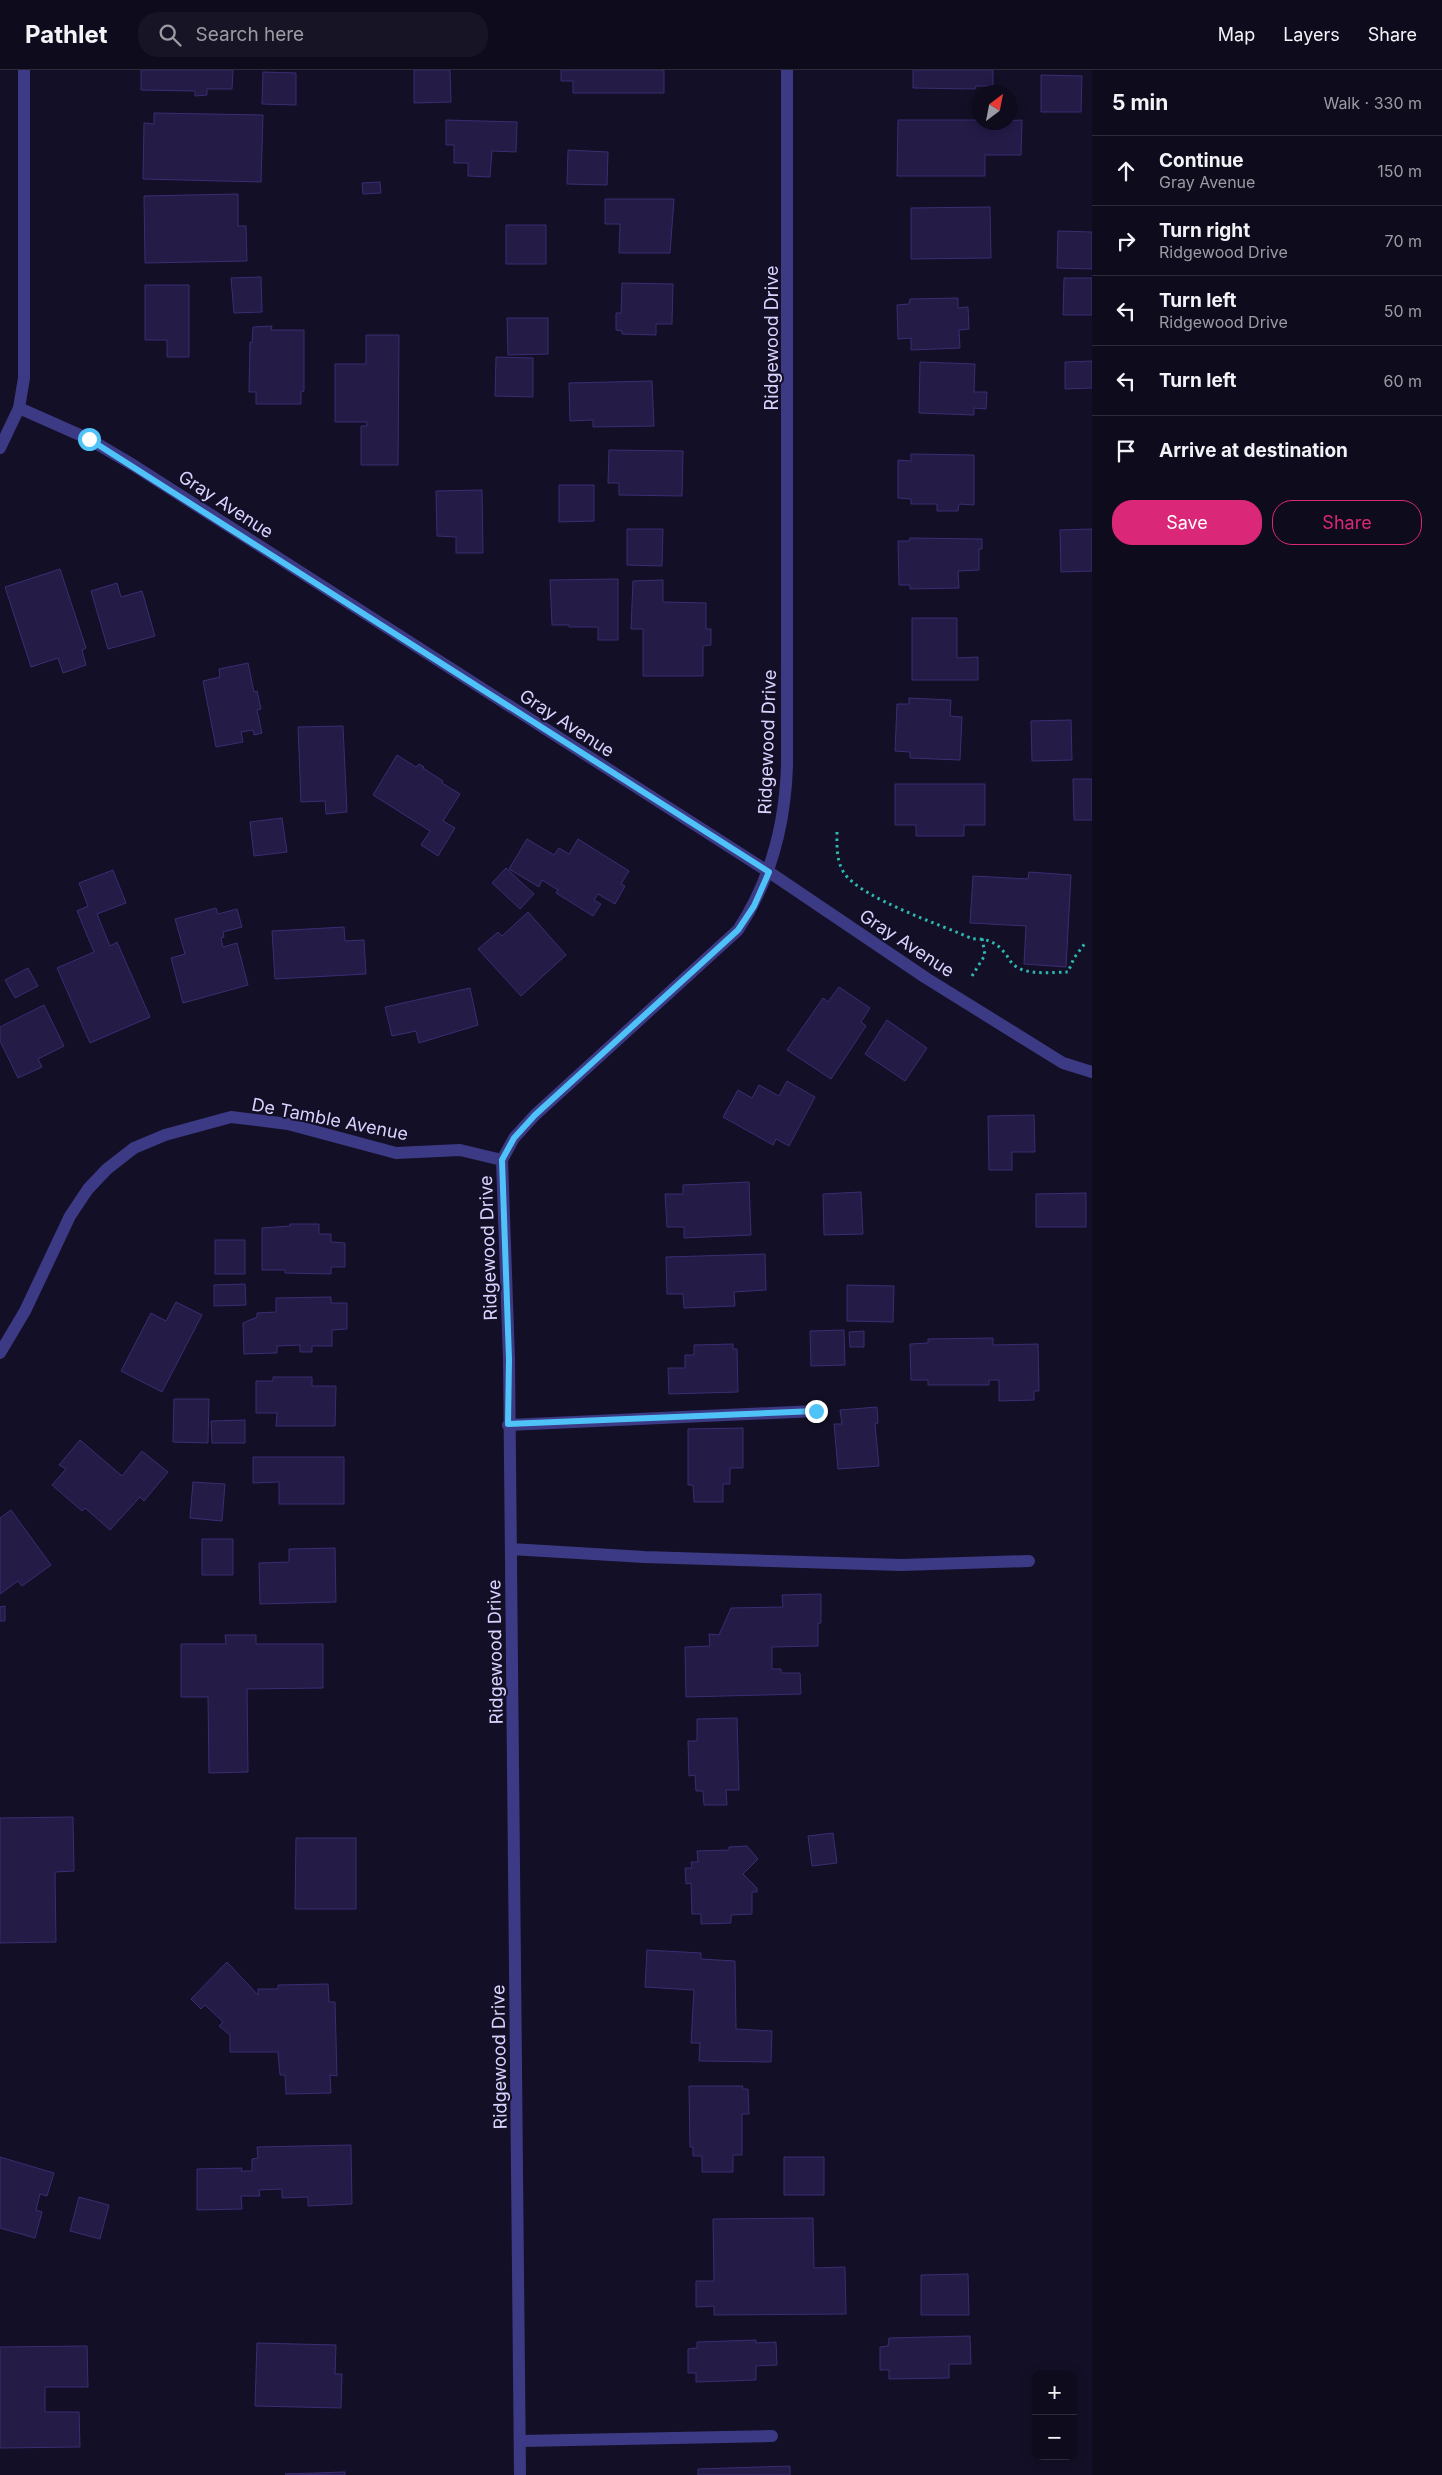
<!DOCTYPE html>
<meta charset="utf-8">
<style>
body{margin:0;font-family:Inter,sans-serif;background:#171425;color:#f1f3f6}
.controls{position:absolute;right:15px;bottom:15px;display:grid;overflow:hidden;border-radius:10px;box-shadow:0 2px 12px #0003}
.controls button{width:45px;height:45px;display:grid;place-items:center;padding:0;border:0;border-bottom:1px solid #2e2b3b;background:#0e0b1c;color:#f1f3f6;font:25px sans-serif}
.compass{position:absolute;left:972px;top:15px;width:45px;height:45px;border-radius:50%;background:#0e0b1c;box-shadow:0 2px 12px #0003;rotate:32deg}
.stop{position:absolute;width:15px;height:15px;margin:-11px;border:4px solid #4fc3f7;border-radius:50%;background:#fff}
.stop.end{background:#4fc3f7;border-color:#fff;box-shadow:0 1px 5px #0008}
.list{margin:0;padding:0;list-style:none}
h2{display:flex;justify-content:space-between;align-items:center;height:65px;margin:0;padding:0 20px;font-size:21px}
h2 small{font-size:16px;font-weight:400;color:#9b9ba3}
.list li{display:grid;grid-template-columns:32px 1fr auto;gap:15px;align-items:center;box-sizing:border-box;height:70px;padding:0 20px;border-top:1px solid #2e2b3b}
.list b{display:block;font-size:19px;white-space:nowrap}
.list p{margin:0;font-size:16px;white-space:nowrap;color:#9b9ba3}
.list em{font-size:16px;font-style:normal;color:#9b9ba3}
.actions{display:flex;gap:10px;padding:15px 20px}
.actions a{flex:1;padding:11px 0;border:1px solid #db2777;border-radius:20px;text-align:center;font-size:18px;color:#db2777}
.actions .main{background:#db2777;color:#fff}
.icon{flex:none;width:28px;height:28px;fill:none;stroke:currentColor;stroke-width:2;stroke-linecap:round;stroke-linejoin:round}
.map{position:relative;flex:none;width:1092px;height:2405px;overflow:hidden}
header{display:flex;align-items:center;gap:30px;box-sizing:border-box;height:70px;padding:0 25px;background:#0e0b1c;border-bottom:1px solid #2e2b3b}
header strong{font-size:24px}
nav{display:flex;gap:28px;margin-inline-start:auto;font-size:18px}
.search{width:350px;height:45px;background:#171425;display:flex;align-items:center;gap:12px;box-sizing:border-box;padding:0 18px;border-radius:20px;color:#9b9ba3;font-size:19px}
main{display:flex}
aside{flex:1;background:#0e0b1c}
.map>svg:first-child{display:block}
</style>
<header>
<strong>Pathlet</strong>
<div class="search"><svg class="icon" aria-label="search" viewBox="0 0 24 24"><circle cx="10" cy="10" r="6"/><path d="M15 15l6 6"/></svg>Search here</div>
<nav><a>Map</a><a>Layers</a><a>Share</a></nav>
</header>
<main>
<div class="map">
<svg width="1092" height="2405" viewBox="0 0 1092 2405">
<rect width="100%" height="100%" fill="#130f26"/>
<!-- building -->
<path fill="#241b47" stroke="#3b2d73" d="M141 0H233L232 19H207V25L195 26V21L141 20Z
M414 0H450L451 32 414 33Z
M561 0H664V23H573V11H561Z
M913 0H993V16H976L975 19 913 18Z
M263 2 296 3V35L262 34Z
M1041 5 1082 6 1081 42H1041Z
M154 43 263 45 261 112 143 109 144 53 154 54Z
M446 50 517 52 516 82 492 81 490 107 468 106V93H454V75H446Z
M898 50H979V52L1022 50 1021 85H985V106H897Z
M568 80 608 82 607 115 567 114Z
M380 112 381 123 363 124 362 113Z
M238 124V156H246L247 191 145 193 144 126Z
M605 129H674L670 183H619L620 154H605Z
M990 137 991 188 911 189V138Z
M506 155H546V194H506Z
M1058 161 1092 162V199L1057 198Z
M261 207 262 242 234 243 231 208Z
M1064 208H1092V245H1063Z
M622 213 673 214 672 254H656V265L622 264V261L616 260V243H621Z
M145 215H189V287H167V270H145Z
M958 228V238L968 237 969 259 959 260 960 278 911 280V268L898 269 897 235 909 234 910 229Z
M507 248H548V284L508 285Z
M272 256 271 260H304V321L301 322V334H256V322H249L250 272 252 273 253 257Z
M366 265H399L398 395H361V356H367V352H335V294H366Z
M496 287 533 288V327L495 326Z
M1092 291V318L1065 319V292Z
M920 292 975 294 974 322H987L986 339 974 338V345L919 343Z
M652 311 654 356 593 357V350L570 351 569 313Z
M609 380 683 381 682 426 619 425V413H608Z
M911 384 974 385V435L959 434 958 441H937V434H911V429L898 428V390L911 391Z
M559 415H594V451L559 452Z
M482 420 483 483H456V467L437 466 436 421Z
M627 459H663L662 496 627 495Z
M1092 459V501L1061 502 1060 460Z
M910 468 982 469V479H979V500L958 501 959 518 910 519V515H899L898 471H909Z
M60 499 86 578 82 580 86 595 63 603 58 588 31 597 5 517Z
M618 509V570H598V557H569V555H552L550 510Z
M663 510V532L706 533V559H711V575L703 576V606H643V559H631L633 511Z
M117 513 121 527 142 521 155 566 108 579 91 521Z
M912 548H957V588L978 587V610H912Z
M248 593 254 622 257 621 261 639 257 640 262 663 254 665 253 660 241 662 243 672 216 677 203 611 220 607 219 599Z
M909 628 951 630 950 646 962 647 960 690 910 688V682L895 681 897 634H909Z
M1071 650 1072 690 1032 691 1031 651Z
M343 656 347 742 326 744 325 731 301 732 298 657Z
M397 685 416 697 419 694 424 697 423 698 443 711 442 713 460 724 443 751 455 758 438 786 421 775 430 761 373 725Z
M1073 709H1092V750H1074Z
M895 714H985V755H964V766H916V755H895Z
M282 748 287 782 254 786 250 752Z
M527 769 554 785 559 778 569 784 578 769 629 801 621 814 625 816 615 834 598 824 594 830 601 834 593 846 556 823 558 820 542 810 539 817 509 799Z
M506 798 534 824 520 839 492 813Z
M113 800 126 833 97 844 110 876 117 872 150 947 90 973 57 898 94 882 77 841 88 836 79 813Z
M1029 802 1071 805 1066 897 1024 894 1026 856 970 853 973 806 1028 809Z
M216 838 218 844 237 839 242 857 223 862 224 867 221 868 223 877 237 873 248 915 183 933 171 888 185 884 175 849Z
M528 842 566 885 521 926 478 879 498 862 502 866Z
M344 857 345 871 364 870 366 904 275 909 272 861Z
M28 898 38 916 15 928 5 910Z
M839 917 870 938 861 952 866 956 831 1009 787 980 823 928 828 932Z
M470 918 478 955 419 973 416 961 392 966 385 937Z
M44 935 64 976 38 989 42 997 18 1008 0 971V957Z
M887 950 927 978 905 1011 865 984Z
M787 1011 815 1027 789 1076 776 1069 773 1075 723 1047 738 1020 752 1028 759 1015 779 1026Z
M1034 1045 1035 1082H1012V1100H989L988 1046Z
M749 1112 751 1165 684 1168V1157H667L665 1124H683V1115Z
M861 1122 863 1164 824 1165 823 1124Z
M1086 1123V1157H1036V1124Z
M290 1154H319V1164H331V1172L345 1173V1197H331V1204L285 1203V1200H262V1158L290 1156Z
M215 1170H245V1204H215Z
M765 1184 766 1220 734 1222 735 1236 684 1238 683 1224H667L666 1187Z
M245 1214 246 1235 214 1236V1215Z
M847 1215 894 1216 893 1252 847 1251Z
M331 1227V1233H347V1259L332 1260V1276H312V1282H300V1275L277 1276V1283L244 1284 243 1253 257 1247V1243L276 1242V1228Z
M176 1232 202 1245 162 1322 121 1301 151 1243 166 1251Z
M844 1260 845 1295 811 1296 810 1261Z
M864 1261V1277H850L849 1262Z
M993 1268V1275L1038 1274 1039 1321H1034V1330L999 1331V1310H989V1315H928V1310H911L910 1274 928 1273V1269Z
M733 1274V1279H737L738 1322 669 1324 668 1298H685V1285H694V1275Z
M273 1307H312V1316H336L335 1356H276L277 1343H256V1311H273Z
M174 1329H209L208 1373 173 1372Z
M877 1337 878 1353 875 1354 879 1396 838 1399 834 1354H842L840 1340Z
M245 1350V1373H212L211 1351Z
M743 1358V1398H730V1414H723V1432H694L693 1415H688V1359Z
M80 1370 122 1406 142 1381 168 1402 144 1431 140 1427 110 1460 85 1438 82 1441 52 1415 66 1399 59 1395Z
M253 1387H344V1434H279V1412L253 1413Z
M193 1412 225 1414 222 1451 190 1448Z
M11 1440 51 1495 22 1516 18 1511 0 1524V1448Z
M202 1469H233V1505H202Z
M335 1478 336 1532 260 1534 259 1493 289 1492V1479Z
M821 1524V1553H818V1576L772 1577V1599H781V1603H800L801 1624 686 1627 685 1577 710 1576 709 1564 719 1565 731 1538 783 1537 782 1525Z
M5 1536V1551H0V1537Z
M225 1565H256V1574H323V1618L247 1619 248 1702 209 1703 208 1627H181V1574H226Z
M737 1648 739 1720H726L727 1735H704L703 1721H696L695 1705 689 1706 688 1671H697V1649Z
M73 1747 74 1801 55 1802 56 1872 0 1873V1748Z
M833 1763 837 1793 812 1796 808 1766Z
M296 1768H356V1839H295Z
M747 1776 758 1789 743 1804 757 1818V1822H752V1844L731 1845V1853L701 1854V1844H692L691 1813 686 1814 685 1798H692L691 1792H698L697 1781 729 1780V1777Z
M647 1880 701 1883V1889L735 1891 736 1959 772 1961 771 1992 699 1991 700 1973H691L694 1920 645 1917Z
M227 1892 258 1925V1919H278V1915L328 1914 329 1932H335L337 2006 330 2005 331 2023 286 2024 285 2005H280L278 1982H230V1965L219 1956 223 1952 205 1935 201 1939 191 1929Z
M689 2016H743L742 2019H748L749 2044H742V2085H733V2102H702V2086H693V2077H690Z
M351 2075 352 2134 308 2136V2127L282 2128V2119L259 2120 260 2126H241L242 2139 197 2140V2099L242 2098 241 2101H252V2089L258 2088 257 2077Z
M0 2087 54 2103 47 2126 40 2124 36 2140 42 2142 35 2168 0 2158Z
M784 2087H824V2125H784Z
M79 2127 109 2135 100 2169 70 2161Z
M813 2148 814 2198 845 2197 846 2244 714 2245V2236L696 2237V2211H714L713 2149Z
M968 2204 969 2245H921V2205Z
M970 2266 971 2294H949V2308L889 2309V2300H880V2277L888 2276 889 2268Z
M756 2270V2273L776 2272 777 2295 756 2296V2310L696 2312V2303H688V2279L697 2278V2272Z
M257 2273 336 2275 335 2304H342L341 2338 255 2336Z
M87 2276 88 2317H45V2342H79L80 2377 0 2378V2277Z
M790 2396V2405H698V2399Z
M345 2402V2405L285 2404Z"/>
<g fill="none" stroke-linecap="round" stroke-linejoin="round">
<!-- path -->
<path stroke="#2fb8b0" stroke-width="3" stroke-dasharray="2.5 4" stroke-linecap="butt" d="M837 762C837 776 836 790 844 803 862 829 942 855 973 869 985 868 996 872 1004 882 1008 886 1010 892 1014 895 1027 906 1052 902 1068 902L1074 888 1086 872
M972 906 985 885 982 868"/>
<!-- minor -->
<path stroke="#3d3a85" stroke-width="12" d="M19 338 89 369 133 395 769 802 926 908 1063 993 1092 1002
M0 378 19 338 24 308V0
M0 1283 25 1241 70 1146 88 1119 107 1099 134 1078 165 1065 231 1047 288 1054 396 1083 460 1080 502 1090
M508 1355 816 1341
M511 1479 644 1487 901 1495 1029 1491
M520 2371 772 2366
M520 2405 509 1289 502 1090 514 1068 535 1045 738 860C771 810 785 756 787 696V0"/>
</g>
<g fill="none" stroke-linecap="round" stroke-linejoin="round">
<!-- route -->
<path stroke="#4fc3f7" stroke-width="6" d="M89 369 769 802 754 836 738 860 535 1045 514 1068 502 1090 509 1289 508 1354 816 1341"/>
</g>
<g text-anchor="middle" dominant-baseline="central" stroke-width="4" stroke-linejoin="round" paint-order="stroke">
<!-- street labels -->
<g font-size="18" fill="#d9d4ff" stroke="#130f26">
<text transform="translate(771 268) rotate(-90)">Ridgewood Drive</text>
<text transform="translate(226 434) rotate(33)">Gray Avenue</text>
<text transform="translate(567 653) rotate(33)">Gray Avenue</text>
<text transform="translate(767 672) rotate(-88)">Ridgewood Drive</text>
<text transform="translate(907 873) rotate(33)">Gray Avenue</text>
<text transform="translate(330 1049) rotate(11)">De Tamble Avenue</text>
<text transform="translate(488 1178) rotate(-92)">Ridgewood Drive</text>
<text transform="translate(495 1582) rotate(-91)">Ridgewood Drive</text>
<text transform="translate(499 1987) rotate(-91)">Ridgewood Drive</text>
</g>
</g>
</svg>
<div class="controls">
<button>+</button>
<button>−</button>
</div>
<svg class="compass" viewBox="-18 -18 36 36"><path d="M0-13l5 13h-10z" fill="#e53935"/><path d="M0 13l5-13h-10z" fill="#9b9ba3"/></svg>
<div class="stop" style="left:89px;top:369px"></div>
<div class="stop end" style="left:816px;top:1341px"></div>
</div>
<aside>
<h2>5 min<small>Walk · 330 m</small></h2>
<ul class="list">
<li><svg class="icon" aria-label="ahead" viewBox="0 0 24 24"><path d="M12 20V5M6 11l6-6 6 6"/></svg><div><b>Continue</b><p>Gray Avenue</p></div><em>150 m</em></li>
<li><svg class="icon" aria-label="right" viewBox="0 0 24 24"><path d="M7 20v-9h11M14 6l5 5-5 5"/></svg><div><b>Turn right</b><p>Ridgewood Drive</p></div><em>70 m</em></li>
<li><svg class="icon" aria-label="left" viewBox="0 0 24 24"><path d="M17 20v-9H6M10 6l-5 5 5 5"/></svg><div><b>Turn left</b><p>Ridgewood Drive</p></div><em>50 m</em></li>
<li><svg class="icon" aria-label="left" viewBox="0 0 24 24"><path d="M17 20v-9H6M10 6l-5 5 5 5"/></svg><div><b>Turn left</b></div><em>60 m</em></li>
<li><svg class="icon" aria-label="arrive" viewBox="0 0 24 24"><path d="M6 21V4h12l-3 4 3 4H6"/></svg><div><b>Arrive at destination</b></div></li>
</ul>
<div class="actions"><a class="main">Save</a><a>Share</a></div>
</aside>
</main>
